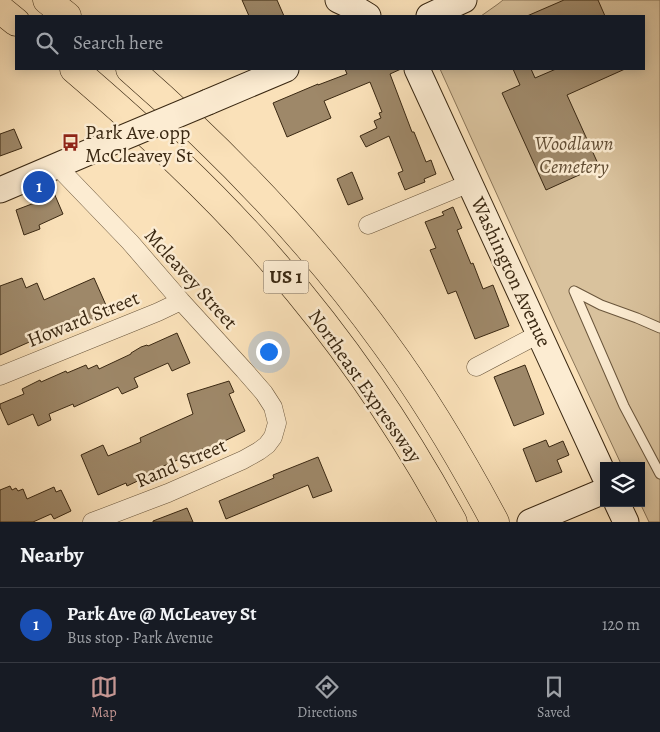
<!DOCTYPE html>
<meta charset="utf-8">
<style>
body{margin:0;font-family:Alegreya,serif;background:#242831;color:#f1f3f6}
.controls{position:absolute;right:15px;bottom:15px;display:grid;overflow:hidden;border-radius:0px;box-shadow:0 2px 12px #0003}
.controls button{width:45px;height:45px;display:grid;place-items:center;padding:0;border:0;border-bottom:1px solid #363941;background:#171b24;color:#f1f3f6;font:25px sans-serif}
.you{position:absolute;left:268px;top:351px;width:18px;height:18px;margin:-12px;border:4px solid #fff;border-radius:50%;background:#1a73e8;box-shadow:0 0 0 8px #1a73e833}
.badge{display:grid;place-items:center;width:32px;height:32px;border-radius:50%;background:#c59692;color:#fff;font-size:16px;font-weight:700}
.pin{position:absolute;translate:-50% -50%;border:2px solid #fff;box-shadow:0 1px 5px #0006}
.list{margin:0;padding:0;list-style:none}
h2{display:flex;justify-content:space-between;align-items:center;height:65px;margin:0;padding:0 20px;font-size:21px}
h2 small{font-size:16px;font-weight:400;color:#9ea1a6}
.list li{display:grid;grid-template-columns:32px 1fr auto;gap:15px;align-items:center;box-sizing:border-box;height:75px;padding:0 20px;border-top:1px solid #363941}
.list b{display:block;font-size:19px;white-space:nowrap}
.list p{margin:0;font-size:16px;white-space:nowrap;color:#9ea1a6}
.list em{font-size:16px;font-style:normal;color:#9ea1a6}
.icon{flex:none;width:28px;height:28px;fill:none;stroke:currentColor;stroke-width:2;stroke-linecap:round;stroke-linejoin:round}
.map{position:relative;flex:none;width:660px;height:522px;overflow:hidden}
.search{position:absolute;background:#171b24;box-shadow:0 2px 12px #0003;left:15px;right:15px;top:15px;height:55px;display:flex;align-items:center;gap:12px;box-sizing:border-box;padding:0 18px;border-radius:0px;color:#9ea1a6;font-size:19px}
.sheet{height:140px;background:#171b24}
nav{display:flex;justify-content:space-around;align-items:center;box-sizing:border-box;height:70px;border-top:1px solid #363941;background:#171b24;font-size:14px;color:#9ea1a6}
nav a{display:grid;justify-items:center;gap:2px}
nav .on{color:#c59692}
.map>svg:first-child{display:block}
</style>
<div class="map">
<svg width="660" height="522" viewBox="0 0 660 522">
<rect width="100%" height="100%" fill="#fae1b9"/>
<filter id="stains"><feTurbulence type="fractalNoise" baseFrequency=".004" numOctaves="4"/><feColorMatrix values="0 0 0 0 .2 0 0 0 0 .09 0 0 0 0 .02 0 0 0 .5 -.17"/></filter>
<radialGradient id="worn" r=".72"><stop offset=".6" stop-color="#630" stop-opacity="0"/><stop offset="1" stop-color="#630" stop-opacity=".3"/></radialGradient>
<!-- green -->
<path fill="#d9c29d" stroke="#8a7558" d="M503 0H660V522H649L640 503H641V466H622L557 327 440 69H644V16H481L498 4Z"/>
<!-- building -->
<path fill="#9e8869" stroke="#3a2812" d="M242 0H277L284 16H249Z
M564 0H598L605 16H527Z
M345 69H401L390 74 412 132H414L426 162 431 160 436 174 424 179 425 182 405 190 398 173 403 171 389 136 366 147 360 136 377 128 374 121 381 118 379 113 382 112 370 82 324 101 331 118 287 137 273 103 318 84V85L347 74Z
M513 69H531L535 78 556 69H625L567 95 599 166 546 190 502 93 520 85Z
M14 129 22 148 0 156V134Z
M352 172 363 199 348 205 337 179Z
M54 193 63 214 39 225 40 229 24 235 16 210 37 202V201Z
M453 207 462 228 457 230 471 264 473 263 483 289 493 285 509 326 475 339 456 291 448 294 430 250 436 248 425 222 444 215 442 212Z
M22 278 26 288 37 283 44 300 94 278 109 312 90 320 88 316 0 355V286Z
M177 333 190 363 172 371 168 363 134 378 138 387 122 394 118 387 74 407 73 404 49 414 51 420 38 426 33 414 8 425 0 407V404L24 394 22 389 40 380 41 382 66 371 67 373 86 365 88 369 97 365 99 369 131 354V353L141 347 147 345 148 346Z
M525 365 544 414 514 426 494 377Z
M229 381 234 392 229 394 245 431 204 451 203 449 145 474 146 477 127 486 126 483 98 495 81 455 103 445 108 456 141 442 140 438 193 414 187 394Z
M546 440 549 447 563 441 569 455 557 460 562 472 536 482 523 449Z
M318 457 332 491 313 498 308 485 226 519 219 501 274 478 273 475Z
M10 486 12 490 16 488 18 491 23 489 27 499 54 487 56 492 61 490 71 511 54 519 51 514 33 522H0V490Z
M187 508 193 522H153V521Z"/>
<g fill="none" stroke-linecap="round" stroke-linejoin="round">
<defs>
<path id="lane" d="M574 291 624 406 660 474
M574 291 601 305 637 318 660 328"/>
<path id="street" d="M57 166 130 242 181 301 244 370 264 393 273 407 277 423 273 437 267 445 259 451 243 460 168 493 92 522
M368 225 470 183
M476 367 539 334
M0 376 158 312 181 301"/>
<path id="secondary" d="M338 0 355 8 368 16
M429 16 464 0
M417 69 604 475
M208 102 286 69
M0 190 115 141
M617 503 626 522
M530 522 604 491"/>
<path id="highway" d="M47 0 67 16
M0 9 16 22
M74 69C145 130 214 193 275 264 344 343 403 430 453 522
M130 69C224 151 311 241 384 342 426 399 462 460 495 522"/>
</defs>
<!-- lane casing -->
<use href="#lane" stroke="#6a563c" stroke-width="11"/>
<!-- street casing -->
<use href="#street" stroke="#6a563c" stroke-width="19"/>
<!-- secondary casing -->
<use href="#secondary" stroke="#3a2812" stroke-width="27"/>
<!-- highway casing -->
<use href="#highway" stroke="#3a2812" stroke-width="29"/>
<!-- lane -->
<use href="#lane" stroke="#fcecd2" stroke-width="9"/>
<!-- street -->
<use href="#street" stroke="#fcecd2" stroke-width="18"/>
<!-- secondary -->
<use href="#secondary" stroke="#fcecd2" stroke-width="25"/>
<!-- highway -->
<use href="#highway" stroke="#fae1b9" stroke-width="28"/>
<defs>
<path id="secondary-bridge" d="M115 141 208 102"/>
</defs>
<!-- secondary-bridge casing -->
<use href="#secondary-bridge" stroke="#3a2812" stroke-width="27" stroke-linecap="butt"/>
<!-- secondary-bridge -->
<use href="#secondary-bridge" stroke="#fcecd2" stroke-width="25"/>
</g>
<!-- icons -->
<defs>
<symbol id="bus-bare" viewBox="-9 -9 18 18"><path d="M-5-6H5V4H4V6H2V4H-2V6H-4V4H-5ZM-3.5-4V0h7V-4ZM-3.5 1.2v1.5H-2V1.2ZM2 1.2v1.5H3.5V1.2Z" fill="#8f2418" stroke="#fcecd2" stroke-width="2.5" paint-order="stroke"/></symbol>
</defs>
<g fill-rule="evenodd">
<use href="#bus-bare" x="58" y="130" width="25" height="25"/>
</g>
<g text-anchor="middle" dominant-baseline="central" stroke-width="5" stroke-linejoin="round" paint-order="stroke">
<!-- shield labels -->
<rect fill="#fcecd2" stroke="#74634c" stroke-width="1" x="263.5" y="260.5" width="45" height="33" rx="4"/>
<g font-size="19" font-weight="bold" fill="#3a2812">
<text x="286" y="277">US 1</text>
</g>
<!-- poi labels -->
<g font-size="20" fill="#3a2812" stroke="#fcecd2" text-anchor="start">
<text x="85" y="132">Park Ave opp<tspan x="85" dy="23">McCleavey St</tspan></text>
</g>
<!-- park labels -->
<g font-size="20" font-style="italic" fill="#624e35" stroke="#fcecd2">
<text x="574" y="143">Woodlawn<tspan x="574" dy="23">Cemetery</tspan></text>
</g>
<!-- street labels -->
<g font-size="20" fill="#3a2812" stroke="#fcecd2">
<text transform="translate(511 272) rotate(65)">Washington Avenue</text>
<text transform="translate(191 279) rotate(48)">Mcleavey Street</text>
<text transform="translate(83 319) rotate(-22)">Howard Street</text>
<text transform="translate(365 386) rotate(55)">Northeast Expressway</text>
<text transform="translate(181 463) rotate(-23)">Rand Street</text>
</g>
</g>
<rect width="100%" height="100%" filter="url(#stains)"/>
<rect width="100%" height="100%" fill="url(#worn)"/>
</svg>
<div class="controls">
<button><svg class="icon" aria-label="layers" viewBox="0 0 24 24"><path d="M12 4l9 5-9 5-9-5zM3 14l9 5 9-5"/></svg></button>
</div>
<div class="you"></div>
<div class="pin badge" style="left:39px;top:187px;background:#1a4fb4">1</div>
<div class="search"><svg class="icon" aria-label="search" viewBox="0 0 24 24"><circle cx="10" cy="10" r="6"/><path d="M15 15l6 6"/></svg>Search here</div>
</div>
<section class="sheet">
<h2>Nearby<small></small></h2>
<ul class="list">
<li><span class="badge" style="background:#1a4fb4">1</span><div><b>Park Ave @ McLeavey St</b><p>Bus stop · Park Avenue</p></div><em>120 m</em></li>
</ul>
</section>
<nav>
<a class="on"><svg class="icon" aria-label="map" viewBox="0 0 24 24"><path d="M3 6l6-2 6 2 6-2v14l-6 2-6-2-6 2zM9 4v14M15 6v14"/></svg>Map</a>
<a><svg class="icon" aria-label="directions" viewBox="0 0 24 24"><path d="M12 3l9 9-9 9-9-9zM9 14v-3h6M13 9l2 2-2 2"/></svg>Directions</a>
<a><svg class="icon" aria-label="saved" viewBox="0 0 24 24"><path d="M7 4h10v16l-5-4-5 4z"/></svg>Saved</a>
</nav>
